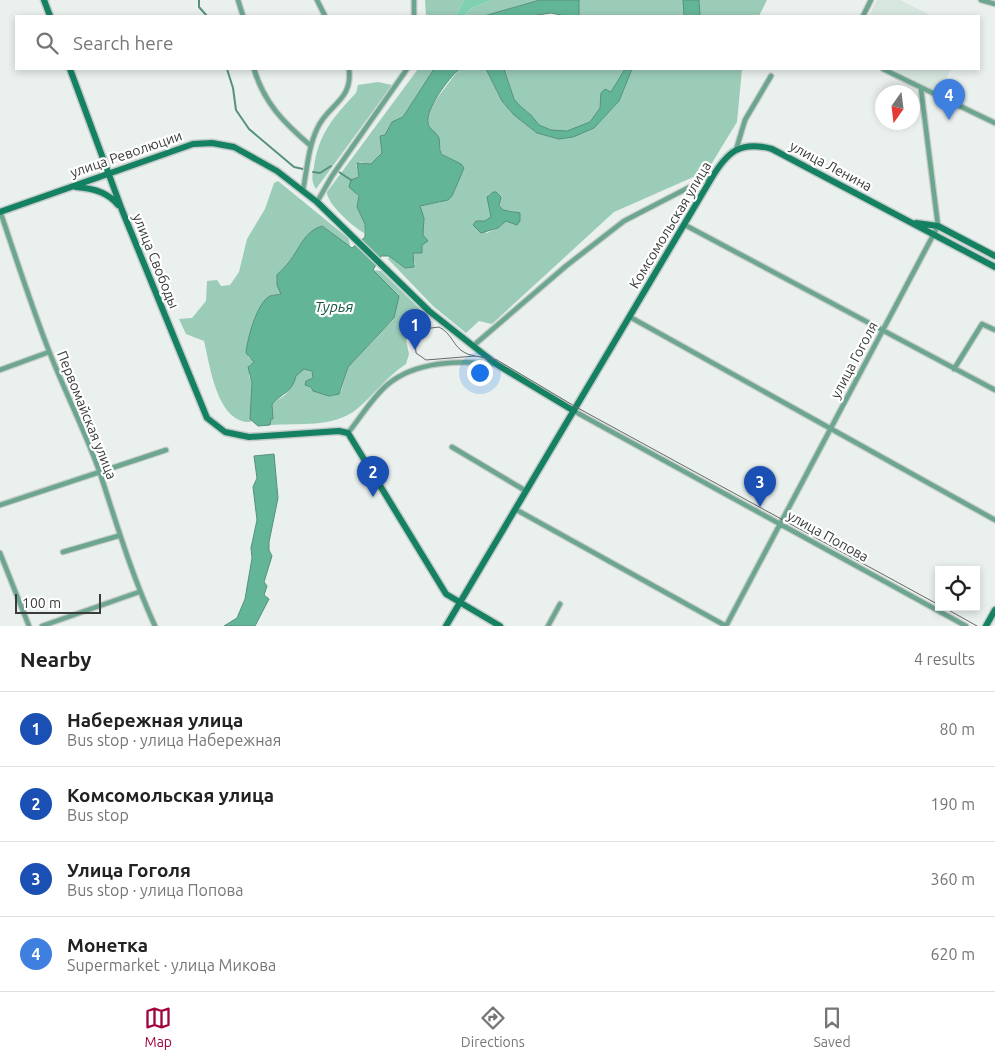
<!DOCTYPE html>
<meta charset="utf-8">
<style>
body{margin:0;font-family:Ubuntu,sans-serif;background:#f2f2f2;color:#222}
.controls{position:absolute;right:15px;bottom:15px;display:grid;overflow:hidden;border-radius:0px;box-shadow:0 2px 8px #0003}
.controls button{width:45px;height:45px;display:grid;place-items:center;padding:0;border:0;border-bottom:1px solid #e0e0e0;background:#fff;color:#222;font:25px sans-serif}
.compass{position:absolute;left:875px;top:85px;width:45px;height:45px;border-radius:50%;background:#fff;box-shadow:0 2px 8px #0003;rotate:194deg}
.scale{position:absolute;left:15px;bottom:12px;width:86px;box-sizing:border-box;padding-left:5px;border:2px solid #393c3b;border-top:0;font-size:14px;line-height:18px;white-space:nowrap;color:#393c3b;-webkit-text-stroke:4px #fff;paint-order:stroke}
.you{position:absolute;left:479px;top:372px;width:18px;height:18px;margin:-12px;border:4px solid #fff;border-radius:50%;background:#1a73e8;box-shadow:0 0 0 8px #1a73e833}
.badge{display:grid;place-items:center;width:32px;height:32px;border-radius:50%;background:#a1033f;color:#fff;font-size:16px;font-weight:700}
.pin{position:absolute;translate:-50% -41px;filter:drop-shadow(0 1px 2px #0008)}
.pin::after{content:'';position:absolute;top:26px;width:18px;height:15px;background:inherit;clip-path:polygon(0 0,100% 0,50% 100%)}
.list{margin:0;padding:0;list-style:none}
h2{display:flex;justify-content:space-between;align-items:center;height:65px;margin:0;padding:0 20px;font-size:21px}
h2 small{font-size:16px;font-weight:400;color:#767676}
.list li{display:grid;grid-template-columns:32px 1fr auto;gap:15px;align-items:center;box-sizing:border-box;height:75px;padding:0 20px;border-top:1px solid #e0e0e0}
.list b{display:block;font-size:19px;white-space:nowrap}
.list p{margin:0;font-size:16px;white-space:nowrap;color:#767676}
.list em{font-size:16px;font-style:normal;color:#767676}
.icon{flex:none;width:28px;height:28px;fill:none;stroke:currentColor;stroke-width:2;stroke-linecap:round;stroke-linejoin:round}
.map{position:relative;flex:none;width:995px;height:626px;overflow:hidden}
.search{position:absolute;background:#fff;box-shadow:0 2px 8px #0003;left:15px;right:15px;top:15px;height:55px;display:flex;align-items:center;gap:12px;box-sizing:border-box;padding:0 18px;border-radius:0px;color:#767676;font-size:19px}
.sheet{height:365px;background:#fff}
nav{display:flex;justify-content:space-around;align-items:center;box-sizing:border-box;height:70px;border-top:1px solid #e0e0e0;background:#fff;font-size:14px;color:#767676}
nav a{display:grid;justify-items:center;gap:2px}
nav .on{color:#a1033f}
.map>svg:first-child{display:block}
</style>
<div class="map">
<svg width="995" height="626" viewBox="0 0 995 626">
<rect width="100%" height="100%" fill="#e9f0ed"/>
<!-- built -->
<path fill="#d7e7e0" d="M877 0H900L932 16H869Z
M893 69H951L939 92Z"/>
<!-- green -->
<path fill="#9bccb8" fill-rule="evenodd" d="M425 0H464L456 16H426Z
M492 0H540L484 16H463L472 8Z
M579 0H683L684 16H579Z
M699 0H767L759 16H700Z
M418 69H434L403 117 391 124 385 135 380 136 382 153 371 164 360 162 356 164 359 177 354 179 355 192 360 199 357 207 365 224 364 233C354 228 326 203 327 192Z
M459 69H486L502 101 514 115 537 133 559 139 573 137 594 128 619 101 632 69H742L737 122 707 171 614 212 492 324 479 321 466 333 433 306 388 259 389 256 405 268H411L415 265 413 253 422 251V245L427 240 423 235 424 218 419 206 441 202 457 162 441 154 439 140 429 129 427 116 432 105ZM493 192 503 210 514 211 513 223 506 221 498 228 487 233 478 229 479 221H485L491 217 488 195Z
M504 69H625L611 93 608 90C600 100 601 112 592 120 579 133 551 136 537 124 533 120 532 115 528 112 523 107 517 105 514 98 510 89 508 78 504 69Z
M378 82 392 85 316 189C311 182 312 175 314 167 318 135 334 116 356 93L358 85Z
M278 181 348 238 350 244 349 247 322 226C303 232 299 250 288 263 284 268 279 270 278 275 276 283 279 287 281 294L272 296C257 315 247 332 248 357L255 362 249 365V376L252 383 251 422C217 424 210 365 204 341L186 334 179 319 192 318 206 301 207 281 217 280 221 286 230 285 239 272 247 239 265 209 274 183Z
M373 270 381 271 420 309 422 313 406 340 409 354 406 364C386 377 375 394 357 409 334 428 298 423 270 425L271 419H273L272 404C276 400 282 398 286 394 294 386 295 366 311 369L313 378 306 381 313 391 333 396 341 391 348 367 394 319 399 295Z"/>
<!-- forest -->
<path fill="#7fd1b2" d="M464 0H492L472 8 463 16H456Z"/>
<!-- water -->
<path fill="#63b597" stroke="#56917b" d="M540 0H579V16H565L551 13 531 16H484Z
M683 0H699L700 16H684Z
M434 69H459C449 78 425 109 428 123 429 130 436 131 439 138 440 144 439 148 441 154L461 164 464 168 452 196 448 200 420 206 424 218 423 235 428 241 422 245V253H413L414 267 405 268 389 256H381L373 270 399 296 394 318 348 367 339 394 329 396 313 391 311 387 305 385 306 381 313 378 312 371 304 369 296 376C292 393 283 392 272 404L273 419H271L270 425 258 426 250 419 252 383 248 367 254 362 246 353C247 340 257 302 270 296 273 295 278 295 281 294L277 285V275C281 270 285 267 289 262 299 250 304 231 322 226L352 248 365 237V224L357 207 359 196 349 187 351 180 359 177 357 163 371 164 382 153 380 136 385 135 392 122 403 117Z
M486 69H504L514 99 519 105 531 115 539 125 551 130 567 131 590 122 600 108 601 93 605 89 611 92 625 69H632L619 101 594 128 573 137 559 139 537 133 514 115 502 101Z
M493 192H496L501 197 499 205 503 210 520 213V221L517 225 506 221 498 228 481 233 473 225 476 221H485L491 217 487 197Z
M274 454 278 498 269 542V550L272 556 264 582 267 586 264 595 269 599 255 626H224L237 618 245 599 252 558 251 548 257 520 253 487 257 478 254 456Z"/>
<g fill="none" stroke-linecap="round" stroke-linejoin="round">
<!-- stream -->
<path stroke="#56917b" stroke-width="2" d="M199 0V7L207 16
M227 69 233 88 236 110 249 129 294 167 303 169
M313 172 320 173 331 166
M339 172 351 180"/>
<defs>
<path id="street" d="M238 0 243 16
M317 0 325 16
M981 0 995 4
M414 16V0
M863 16 871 0
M254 69C264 103 284 123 311 146
M883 69 995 123
M736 150 745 120 771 76
M303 190C307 170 308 148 317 129 327 105 353 101 349 69
M317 202 332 176 407 69
M0 211C16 258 31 305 49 351 65 392 85 431 100 473 117 525 132 576 155 626
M685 225 995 390
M630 317 995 520
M473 346 566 266 624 221 707 178 711 179
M954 369 982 324 995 330
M0 370 49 352
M574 411 966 626
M348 433C360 418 372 398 387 385 415 361 460 360 494 364
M452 447 526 491
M0 505 166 450
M515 509 726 626 938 226 921 89
M63 552 118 536
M0 553 29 626
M42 626 139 592
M548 626 560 604"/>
<path id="secondary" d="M44 0 50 16
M70 69 122 210 207 418 225 432 249 437 339 431 348 433 446 594 500 626
M76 187C92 188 108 192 118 205
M0 212 193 144 212 143 234 147 277 171 317 202 429 311 496 364 574 411
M916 223 938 226 995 256
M446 626 711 179C727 152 740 140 772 149L995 267
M986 626 995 610"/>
</defs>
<!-- street casing -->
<use href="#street" stroke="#c6ccc9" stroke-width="7"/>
<!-- secondary casing -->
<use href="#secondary" stroke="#c6ccc9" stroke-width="9"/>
<!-- street -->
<use href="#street" stroke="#6ca68f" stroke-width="4.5"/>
<!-- secondary -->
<use href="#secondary" stroke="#158163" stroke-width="6"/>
<!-- tram -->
<path stroke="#656967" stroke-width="1" d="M475 356C452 352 456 336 439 327L423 329 415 341 416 353 426 360 475 356 497 360 576 407 939 605
M943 607 977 626"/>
</g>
<g text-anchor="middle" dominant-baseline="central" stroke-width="4.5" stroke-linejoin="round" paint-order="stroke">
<!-- street labels -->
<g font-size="14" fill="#393c3b" stroke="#fff">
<text transform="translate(126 154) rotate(-19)">улица Революции</text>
<text transform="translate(831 166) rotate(28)">улица Ленина</text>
<text transform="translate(670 225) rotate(-59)">Комсомольская улица</text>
<text transform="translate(156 261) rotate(68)">улица Свободы</text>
<text transform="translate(854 360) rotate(-62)">улица Гоголя</text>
<text transform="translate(87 415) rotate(68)">Первомайская улица</text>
<text transform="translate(828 536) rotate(29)">улица Попова</text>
</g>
<!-- water labels -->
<g font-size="15" font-style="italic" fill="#155742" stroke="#fff">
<text x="334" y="306">Турья</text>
</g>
</g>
</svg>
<div class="controls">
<button><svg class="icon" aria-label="locate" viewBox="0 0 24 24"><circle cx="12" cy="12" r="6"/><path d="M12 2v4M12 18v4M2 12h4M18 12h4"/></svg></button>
</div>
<svg class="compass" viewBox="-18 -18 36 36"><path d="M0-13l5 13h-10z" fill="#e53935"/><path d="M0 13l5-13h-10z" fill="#767676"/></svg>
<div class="scale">100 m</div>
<div class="you"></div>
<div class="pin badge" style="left:415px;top:350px;background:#1a4fb4">1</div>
<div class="pin badge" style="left:373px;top:497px;background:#1a4fb4">2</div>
<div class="pin badge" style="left:760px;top:507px;background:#1a4fb4">3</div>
<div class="pin badge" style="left:949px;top:120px;background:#3f7fe0">4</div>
<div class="search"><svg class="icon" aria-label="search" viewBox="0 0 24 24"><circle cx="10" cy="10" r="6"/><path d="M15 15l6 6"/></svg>Search here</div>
</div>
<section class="sheet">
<h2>Nearby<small>4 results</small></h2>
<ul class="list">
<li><span class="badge" style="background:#1a4fb4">1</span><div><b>Набережная улица</b><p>Bus stop · улица Набережная</p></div><em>80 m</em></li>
<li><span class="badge" style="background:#1a4fb4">2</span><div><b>Комсомольская улица</b><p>Bus stop</p></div><em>190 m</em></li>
<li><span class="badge" style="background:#1a4fb4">3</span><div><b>Улица Гоголя</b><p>Bus stop · улица Попова</p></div><em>360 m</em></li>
<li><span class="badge" style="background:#3f7fe0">4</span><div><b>Монетка</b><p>Supermarket · улица Микова</p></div><em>620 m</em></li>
</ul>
</section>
<nav>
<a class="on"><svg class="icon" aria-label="map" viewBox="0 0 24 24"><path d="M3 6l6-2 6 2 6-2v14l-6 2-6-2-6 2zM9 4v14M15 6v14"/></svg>Map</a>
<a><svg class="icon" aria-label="directions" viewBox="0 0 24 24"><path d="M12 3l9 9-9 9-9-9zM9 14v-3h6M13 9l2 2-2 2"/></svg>Directions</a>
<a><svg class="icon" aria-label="saved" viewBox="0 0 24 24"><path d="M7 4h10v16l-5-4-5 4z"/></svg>Saved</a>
</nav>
